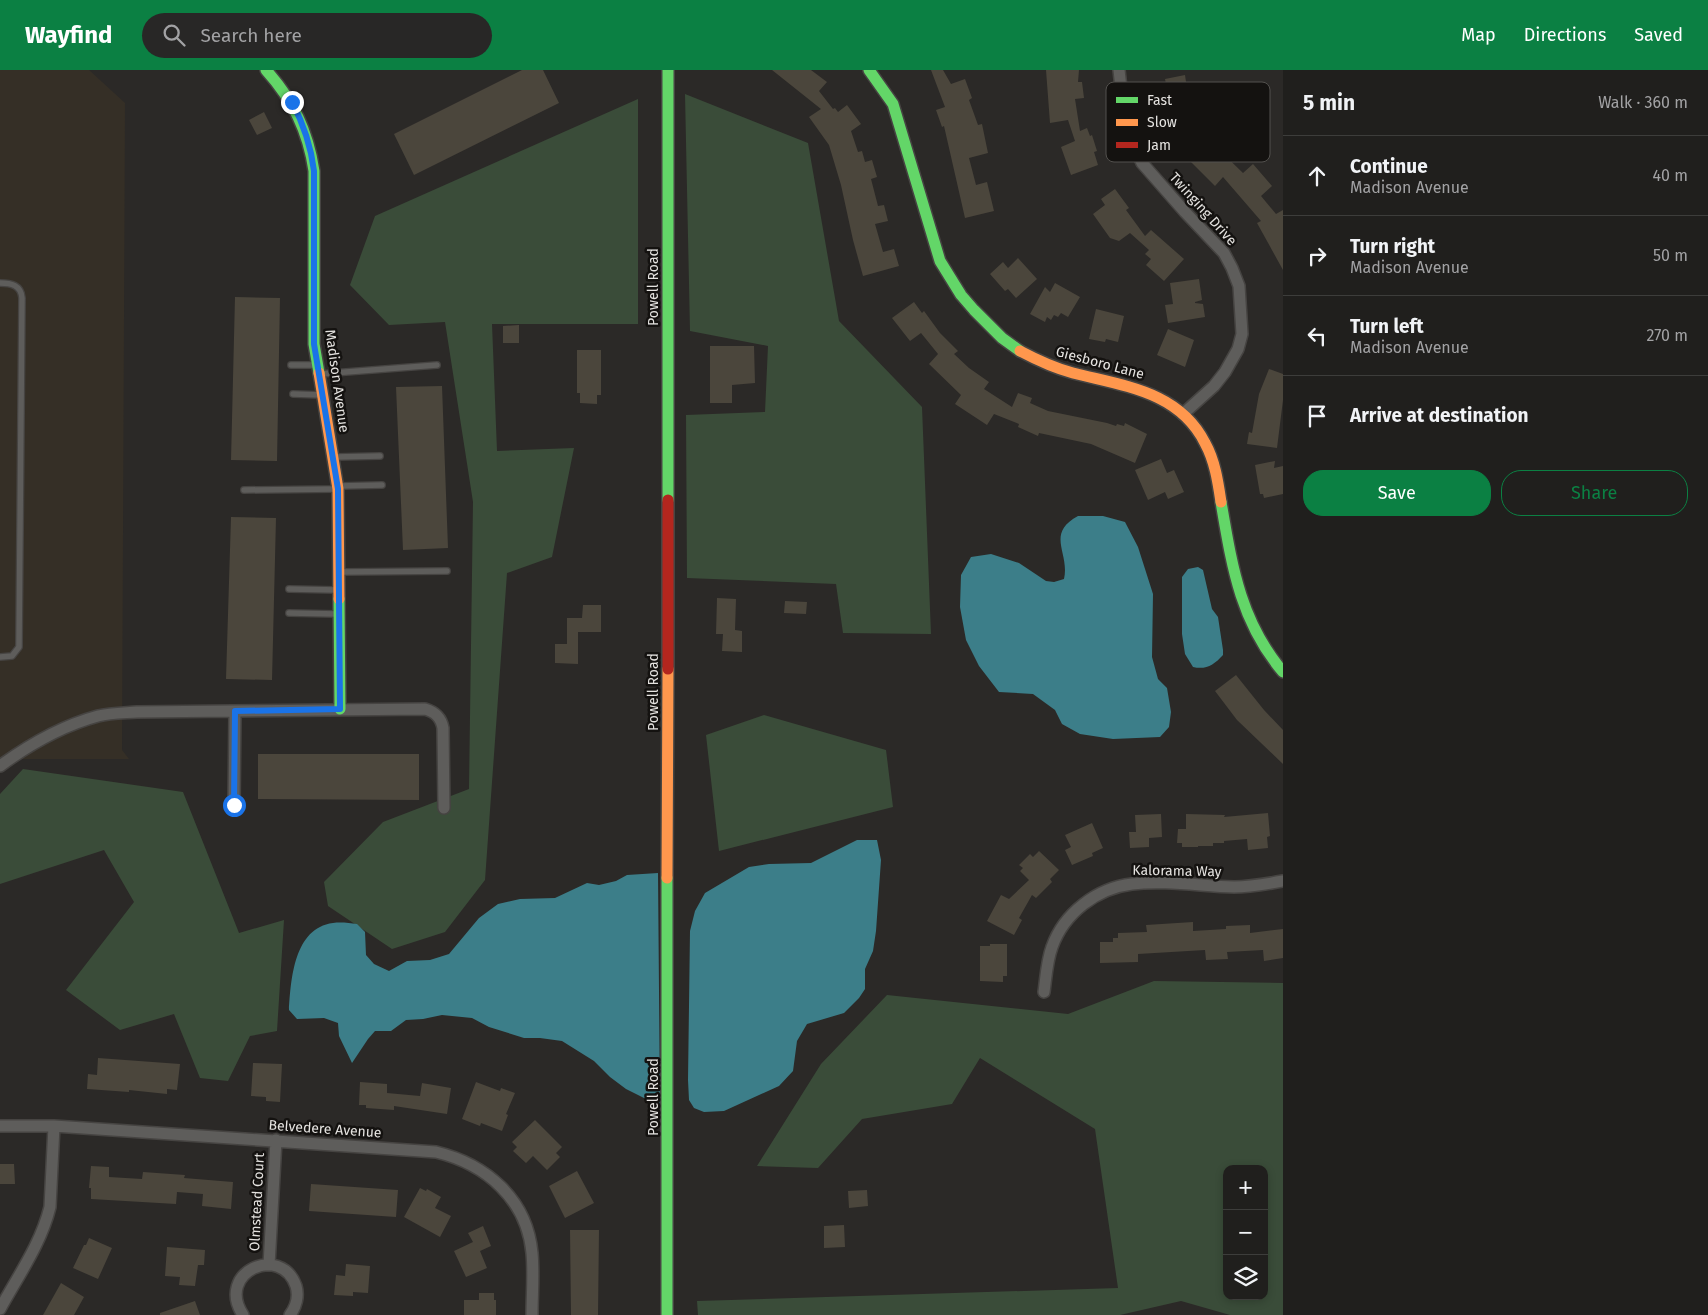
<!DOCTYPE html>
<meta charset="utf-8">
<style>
body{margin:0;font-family:"Fira Sans",sans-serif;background:#282726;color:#f1f3f6}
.controls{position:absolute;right:15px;bottom:15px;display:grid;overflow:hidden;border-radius:10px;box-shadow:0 2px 8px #0003}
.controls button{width:45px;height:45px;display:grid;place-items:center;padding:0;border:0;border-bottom:1px solid #3d3d3b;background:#201f1d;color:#f1f3f6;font:25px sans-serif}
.stop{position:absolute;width:15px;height:15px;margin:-11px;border:4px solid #1a73e8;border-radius:50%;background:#fff}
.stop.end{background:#1a73e8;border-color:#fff;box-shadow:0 1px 5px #0008}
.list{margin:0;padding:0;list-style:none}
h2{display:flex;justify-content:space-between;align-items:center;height:65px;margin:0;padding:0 20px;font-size:21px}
h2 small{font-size:16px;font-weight:400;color:#a2a2a4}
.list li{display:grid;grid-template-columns:32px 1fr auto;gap:15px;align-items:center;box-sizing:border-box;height:80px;padding:0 20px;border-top:1px solid #3d3d3b}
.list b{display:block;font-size:19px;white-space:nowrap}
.list p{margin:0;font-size:16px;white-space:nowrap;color:#a2a2a4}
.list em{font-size:16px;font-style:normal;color:#a2a2a4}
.actions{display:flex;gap:10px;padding:15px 20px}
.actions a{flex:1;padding:11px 0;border:1px solid #0b8043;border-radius:20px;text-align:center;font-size:18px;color:#0b8043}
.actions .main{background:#0b8043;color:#fff}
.icon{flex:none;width:28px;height:28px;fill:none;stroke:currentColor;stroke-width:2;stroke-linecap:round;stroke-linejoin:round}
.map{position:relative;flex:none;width:1283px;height:1245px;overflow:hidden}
header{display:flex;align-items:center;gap:30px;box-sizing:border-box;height:70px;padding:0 25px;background:#0b8043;color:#fff}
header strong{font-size:24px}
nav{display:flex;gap:28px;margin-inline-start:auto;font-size:18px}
.search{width:350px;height:45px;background:#282726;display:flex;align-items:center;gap:12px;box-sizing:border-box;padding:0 18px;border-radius:28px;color:#a2a2a4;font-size:19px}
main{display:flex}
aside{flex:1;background:#201f1d}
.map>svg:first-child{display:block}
</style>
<header>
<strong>Wayfind</strong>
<div class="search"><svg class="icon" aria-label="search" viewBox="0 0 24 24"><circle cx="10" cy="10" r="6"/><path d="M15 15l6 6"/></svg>Search here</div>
<nav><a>Map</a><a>Directions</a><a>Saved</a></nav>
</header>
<main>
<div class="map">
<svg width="1283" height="1245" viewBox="0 0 1283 1245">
<rect width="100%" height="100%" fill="#2b2927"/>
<!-- built -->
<path fill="#352f26" d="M0 0H89L125 33 122 680 129 689H0Z"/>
<!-- green -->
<path fill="#3a4c39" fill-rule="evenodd" d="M685 24 808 73 839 251 922 337 931 564 843 563 836 514 687 508 686 345 765 342 768 276 690 261Z
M638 29V254H492L497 381 574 378 552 487 507 503 485 810 445 862 392 879 328 836 324 812 383 752 469 719 473 432 445 252 389 255 350 215 375 146Z
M764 645 886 680 893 737 719 781 706 665Z
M23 699 183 722 239 863 284 850 277 961 250 966 228 1011 200 1008 174 944 120 960 66 920 134 832 104 780 0 814V724Z
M1154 911 1283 913V1245H1230L1181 1231 1120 1245H698L697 1231 1118 1218 1095 1059 980 988 952 1034 862 1049 818 1098 757 1096 821 994 887 925 1068 944ZM1227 1099H1264V1226H1227Z"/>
<!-- water -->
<path fill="#3c7e89" d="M1078 446H1103L1125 452 1138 477 1153 524 1152 587 1158 609 1167 618 1171 642 1169 657 1160 667 1113 669 1080 664 1062 654 1055 640 1033 624 999 622 979 596 966 570 960 537 961 505 971 487 991 484 1019 493 1046 511 1054 512 1064 509C1070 483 1045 464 1078 446Z
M1198 497 1203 500 1212 539 1218 547 1223 580V585C1214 595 1206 600 1193 597L1185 584 1182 564V507L1188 499Z
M857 770H877L881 790 876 861 873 881 865 899V919L859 928 844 943 807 954 797 971 793 1001 779 1016 724 1041 704 1042 694 1038 689 1030 688 1010 690 861 695 841 705 823 749 797 769 794 811 793Z
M658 803 660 1036 626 1019 610 1007 594 991 562 971 540 968H524L489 957 472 948 442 945 423 949 406 950 391 961H375L368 969 352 993 339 966 338 953 324 948 297 949 289 940C291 909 294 858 333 853 341 852 349 853 357 854L365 862 366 885 374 894 389 901 407 891 430 890 449 884 479 848 498 834 520 829 555 828 587 813 599 815 616 811 627 805Z"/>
<!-- building -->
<path fill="#4b463c" d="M522 0H543L559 33 414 105 394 64Z
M772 0H811L827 12 819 21 833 39 835 38 838 42 847 35 861 54 851 61 858 82 862 81 865 92 872 90 877 107 871 109 878 136 884 135 888 151 875 154 883 182 894 179 899 196 863 206 853 170 841 115 829 75 809 47 821 39Z
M931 0H943L951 14 965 9 972 28 969 30 978 55 982 54 988 83 969 88 976 115 987 112 994 141 965 148 944 56 942 57 936 40 945 37Z
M1046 0H1079L1078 12H1082L1084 28 1075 29 1080 61 1087 58 1090 66 1092 65 1097 81 1094 82 1098 95 1071 105 1061 77 1075 71 1068 50 1050 53Z
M1185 5 1189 32 1178 34 1179 44 1164 47 1163 38H1161L1158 23 1163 22 1162 14H1166L1165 9Z
M264 42 272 58 257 65 249 50Z
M1208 69 1243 103 1253 94 1272 116 1261 126 1276 144 1283 140V200L1257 153 1261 151 1223 107 1215 116 1188 89Z
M1115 119 1129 138 1126 140 1145 166 1151 160 1184 189 1164 211 1146 195 1151 189 1145 184 1149 180 1130 163 1119 171 1110 168 1093 144 1105 135 1101 129Z
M1018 188 1037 209 1016 228 1008 219 1005 221 990 204 1003 192 1008 198Z
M1199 209 1202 230 1195 232V233L1203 234 1205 247 1168 253 1165 235 1173 234 1170 213Z
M1055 213 1080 227 1068 247 1061 243 1058 247 1054 245 1051 250 1047 247 1045 252 1030 244 1045 217 1050 222Z
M235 227 280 228 277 391 231 390Z
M914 232 922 243 924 241 940 263 958 281 954 284 969 298 989 312 984 319 1012 337 1018 323 1032 328 1030 333 1048 341 1107 353 1116 356 1117 354 1124 356 1125 353 1147 364 1135 393 1091 374 1039 363 1038 366 1018 357 1019 354 994 344 987 355 955 334 961 325 929 294 938 284 921 263 910 271 892 248Z
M1096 239 1124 246 1118 272 1106 269 1105 272 1089 269Z
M519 255V273H503V256Z
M1168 259 1194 270 1185 297 1157 285Z
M710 276H754L755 313 732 315V333H710Z
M577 280H601V325H597V334L580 333V323H577Z
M1269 299 1283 304V330L1277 378 1247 374 1249 362 1252 363 1259 324Z
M442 316 448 478 403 480 396 317Z
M1161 389 1167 403 1174 400 1184 422 1168 429 1165 422 1148 430 1135 400Z
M1275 391 1274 398 1283 396V424L1264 428 1263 424H1260L1255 395Z
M231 447 276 448 272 610 226 609Z
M717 528 736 529 735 560 742 561V582L722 581 723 564H716Z
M785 531 807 532 806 544 784 543Z
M583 535H601V562H578V594L555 593V574H567V548H582Z
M1236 605 1264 640 1283 660V694L1237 650 1215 621Z
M258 684H419V730L258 729Z
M1268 743 1270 766 1267 767 1268 778 1248 780 1247 769 1224 771V773H1213V776H1198V777H1182V773H1177L1178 759H1186V744L1225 745 1224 747Z
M1161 744 1162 767 1149 768V777L1130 778 1129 762H1136L1135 745Z
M1092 753 1103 778 1092 783 1093 786 1072 795 1065 780 1071 777 1065 765Z
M1039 781 1059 800 1050 809 1052 812 1036 828 1032 825 1019 848 1022 850 1014 865 987 851 1001 825 1009 829 1029 810 1020 801 1023 798 1019 795 1030 784 1033 787Z
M1193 852V861L1226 859V856L1250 855V863L1283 859V888L1264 891 1263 880 1227 882 1228 889 1206 890 1205 880 1138 884V892L1100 893V872H1113V868H1118V863L1147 862 1146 855Z
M990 874H1007V906H1003V912L980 911V876H990Z
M98 988 180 994 177 1020 167 1019V1024L129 1020V1022L87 1019 88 1004 97 1005Z
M253 993 282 994 280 1032 266 1031V1027L251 1026Z
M360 1012 387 1014V1023L420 1026 422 1013 451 1018 447 1044 394 1036V1040L366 1038V1035H359Z
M476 1012 500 1021 501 1018 515 1023 506 1044 508 1045 502 1061 481 1053 480 1056 462 1049Z
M535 1050 562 1077 556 1083 560 1087 547 1100 533 1086 526 1093 513 1081 517 1077 512 1072Z
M0 1094H14L15 1114H0Z
M91 1096 109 1097V1107L142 1109 143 1102 185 1105 184 1108 233 1112 231 1139 202 1136 203 1124 177 1122 176 1134 91 1129V1118H89Z
M577 1101 594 1133 565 1148 549 1116Z
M311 1114 398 1120 396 1147 309 1141Z
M420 1118 426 1121 427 1119 441 1127 435 1138 451 1146 440 1167 404 1147Z
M867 1120 868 1136 849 1138 848 1121Z
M844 1155 845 1177 824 1178V1156Z
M483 1156 491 1176 480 1181 487 1198 466 1207 454 1181 473 1172 468 1163Z
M570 1160H599L598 1245H571Z
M89 1168 112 1178 98 1209 73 1198 84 1175H86Z
M167 1177 205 1180 204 1195H198L195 1216 179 1215 180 1207 165 1206Z
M346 1194 370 1196 368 1223 353 1222V1226L334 1225 336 1205 345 1206Z
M61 1213 84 1227 74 1245H43Z
M479 1223H494V1230H496V1245H464V1230H479Z
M195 1231 200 1245H160V1243Z"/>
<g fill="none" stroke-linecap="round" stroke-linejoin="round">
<defs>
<path id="lane" d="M0 213C11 213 21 215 22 228L19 577 12 586 0 587
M291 295H316
M320 304 437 295
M293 324 322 325
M335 387 380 386
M339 416 382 415
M244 420 336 419
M341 502 447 501
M289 519 337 520
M289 543 337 544"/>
<path id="street" d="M1119 0 1125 54 1142 93 1185 142 1224 183 1232 198 1239 216 1242 264 1238 279 1225 302 1214 316 1183 344
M0 696C30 674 61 656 98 646 110 643 124 643 137 642L425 639C435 642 441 647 443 658L444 738
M234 735 235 641
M1044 922C1046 907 1047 890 1052 877 1064 843 1097 818 1132 814 1164 810 1201 816 1234 817 1251 817 1267 814 1283 811
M0 1056H54L436 1082C486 1094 527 1129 532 1183 534 1204 532 1225 532 1245
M269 1195 276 1070
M0 1239C18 1206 41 1174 50 1137L54 1056
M243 1245C215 1202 281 1173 296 1216 299 1226 296 1237 290 1245"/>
<path id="fast" d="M266 0C293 30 308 61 314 101V274L319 303
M869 0 893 34 940 191 961 225 974 240 1002 268 1020 281
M668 430V0
M1221 432C1232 496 1240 551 1283 602
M339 529 340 639
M667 1245V808"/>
<path id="slow" d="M1020 281C1037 290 1054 298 1073 303 1123 316 1179 321 1205 373 1215 391 1218 412 1221 432
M319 303 338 419 339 529
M667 808 668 599"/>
<path id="jam" d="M668 599V430"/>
</defs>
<!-- lane casing -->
<use href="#lane" stroke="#464442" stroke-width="8"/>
<!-- street casing -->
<use href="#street" stroke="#464442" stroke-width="14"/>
<!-- fast casing -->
<use href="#fast" stroke="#464442" stroke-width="14"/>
<!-- slow casing -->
<use href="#slow" stroke="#464442" stroke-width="14"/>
<!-- jam casing -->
<use href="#jam" stroke="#464442" stroke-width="14"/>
<!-- lane -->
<use href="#lane" stroke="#5e5d5b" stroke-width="5.5"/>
<!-- street -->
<use href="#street" stroke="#5e5d5b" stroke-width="11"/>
<!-- fast -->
<use href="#fast" stroke="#63d668" stroke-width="11"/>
<!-- slow -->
<use href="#slow" stroke="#ff974d" stroke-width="11"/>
<!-- jam -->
<use href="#jam" stroke="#b3261e" stroke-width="11"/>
</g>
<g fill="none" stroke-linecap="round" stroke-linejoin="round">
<!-- route -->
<path stroke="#1a73e8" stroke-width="6" d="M234 735 235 641 340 639 338 419 314 274V101C311 76 304 55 292 32"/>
</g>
<g text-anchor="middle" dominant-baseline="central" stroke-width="5" stroke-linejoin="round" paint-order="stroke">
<!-- street labels -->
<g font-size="14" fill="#e5e3e0" stroke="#141210">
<text transform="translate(1203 139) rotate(48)">Twinging Drive</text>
<text transform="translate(653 217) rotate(-90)">Powell Road</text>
<text transform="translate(1100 293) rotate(15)">Giesboro Lane</text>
<text transform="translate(337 311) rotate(82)">Madison Avenue</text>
<text transform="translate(653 622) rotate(-90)">Powell Road</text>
<text transform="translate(1177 801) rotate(1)">Kalorama Way</text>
<text transform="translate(653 1027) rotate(-90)">Powell Road</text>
<text transform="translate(325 1059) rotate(4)">Belvedere Avenue</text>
<text transform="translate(257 1132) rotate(-87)">Olmstead Court</text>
</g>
</g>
<!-- legend -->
<rect x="1106" y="12" width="164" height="80" rx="8" fill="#141210" stroke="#53514e" stroke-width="1"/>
<rect x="1116" y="27" width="22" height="6" fill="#63d668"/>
<rect x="1116" y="49" width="22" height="7" fill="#ff974d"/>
<rect x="1116" y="72" width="22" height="6" fill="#b3261e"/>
<g font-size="14" fill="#e5e3e0">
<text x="1147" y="35">Fast</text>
<text x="1147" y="57">Slow</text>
<text x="1147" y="80">Jam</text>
</g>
</svg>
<div class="controls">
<button>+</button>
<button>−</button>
<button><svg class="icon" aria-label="layers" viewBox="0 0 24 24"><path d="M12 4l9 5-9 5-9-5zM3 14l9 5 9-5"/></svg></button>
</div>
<div class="stop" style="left:234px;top:735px"></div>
<div class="stop end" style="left:292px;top:32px"></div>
</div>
<aside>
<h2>5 min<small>Walk · 360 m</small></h2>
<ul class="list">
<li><svg class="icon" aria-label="ahead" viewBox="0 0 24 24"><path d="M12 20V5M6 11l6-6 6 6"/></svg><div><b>Continue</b><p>Madison Avenue</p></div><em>40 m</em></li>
<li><svg class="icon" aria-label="right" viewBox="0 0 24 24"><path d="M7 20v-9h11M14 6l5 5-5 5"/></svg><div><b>Turn right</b><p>Madison Avenue</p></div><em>50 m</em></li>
<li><svg class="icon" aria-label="left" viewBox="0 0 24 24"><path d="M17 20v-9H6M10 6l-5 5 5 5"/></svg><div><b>Turn left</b><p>Madison Avenue</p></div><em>270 m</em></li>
<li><svg class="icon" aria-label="arrive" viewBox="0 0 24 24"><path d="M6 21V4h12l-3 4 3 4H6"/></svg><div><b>Arrive at destination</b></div></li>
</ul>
<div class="actions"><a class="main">Save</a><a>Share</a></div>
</aside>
</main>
